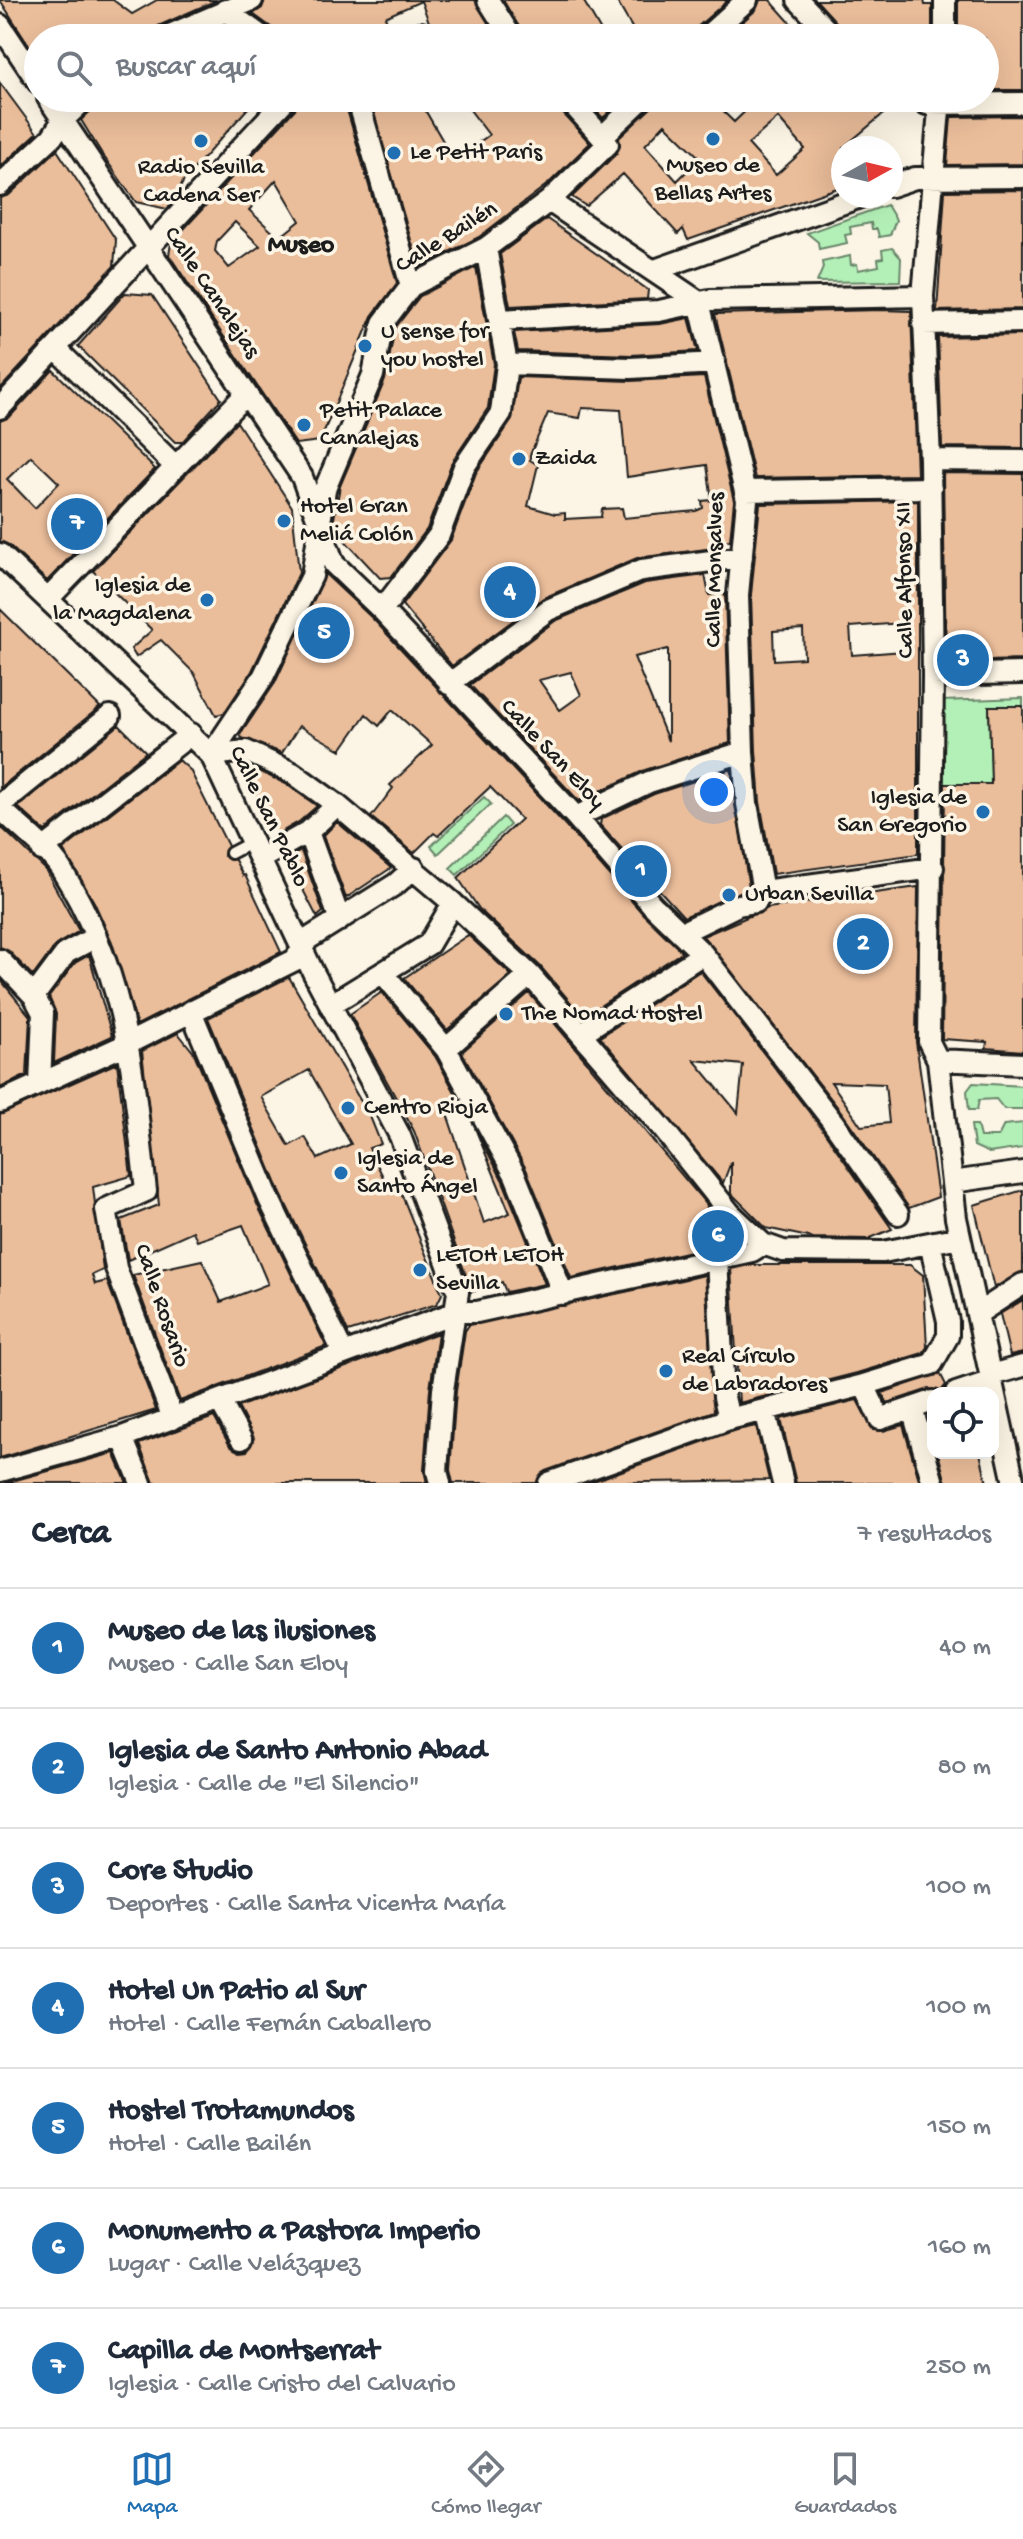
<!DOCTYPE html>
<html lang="es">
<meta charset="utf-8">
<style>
body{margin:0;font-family:"Gochi Hand",sans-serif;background:#f2f2f3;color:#1f2937}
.controls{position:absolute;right:24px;bottom:24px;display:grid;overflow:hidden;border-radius:16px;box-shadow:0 8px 32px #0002}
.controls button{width:72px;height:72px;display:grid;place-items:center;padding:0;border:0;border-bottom:2px solid #e0e1e3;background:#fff;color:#1f2937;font:40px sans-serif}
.compass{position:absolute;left:831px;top:136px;width:72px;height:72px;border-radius:50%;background:#fff;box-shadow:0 8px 32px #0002;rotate:82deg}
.you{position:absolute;left:714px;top:792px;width:28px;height:28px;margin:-20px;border:6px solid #fff;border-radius:50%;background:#1a73e8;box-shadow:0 0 0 12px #1a73e833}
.badge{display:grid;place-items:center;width:52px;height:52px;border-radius:50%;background:#1f6fb2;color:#fff;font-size:26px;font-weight:700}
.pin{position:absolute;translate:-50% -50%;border:4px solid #fff;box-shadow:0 2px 8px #0006}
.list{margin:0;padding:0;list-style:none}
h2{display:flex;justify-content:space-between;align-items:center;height:104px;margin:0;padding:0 32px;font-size:34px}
h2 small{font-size:26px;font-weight:400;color:#747a83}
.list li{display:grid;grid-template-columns:52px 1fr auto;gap:24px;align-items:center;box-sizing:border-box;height:120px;padding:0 32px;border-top:2px solid #e0e1e3}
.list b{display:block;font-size:30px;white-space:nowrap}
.list p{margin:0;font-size:26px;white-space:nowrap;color:#747a83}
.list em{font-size:26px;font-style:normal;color:#747a83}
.icon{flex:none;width:44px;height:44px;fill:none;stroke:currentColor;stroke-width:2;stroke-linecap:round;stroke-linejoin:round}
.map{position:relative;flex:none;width:1023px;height:1483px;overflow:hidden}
.search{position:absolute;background:#fff;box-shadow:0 8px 32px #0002;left:24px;right:24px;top:24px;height:88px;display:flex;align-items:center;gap:20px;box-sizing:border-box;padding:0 28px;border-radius:44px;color:#747a83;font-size:30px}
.sheet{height:944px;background:#fff}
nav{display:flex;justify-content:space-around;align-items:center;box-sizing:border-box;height:112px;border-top:2px solid #e0e1e3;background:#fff;font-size:22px;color:#747a83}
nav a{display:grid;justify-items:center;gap:4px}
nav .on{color:#1f6fb2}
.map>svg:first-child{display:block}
</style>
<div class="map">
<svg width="1023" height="1483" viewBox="0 0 1023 1483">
<rect width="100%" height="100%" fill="#fcf5e5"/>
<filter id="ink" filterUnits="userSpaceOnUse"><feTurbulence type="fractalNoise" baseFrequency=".0125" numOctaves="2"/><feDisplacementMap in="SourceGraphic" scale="16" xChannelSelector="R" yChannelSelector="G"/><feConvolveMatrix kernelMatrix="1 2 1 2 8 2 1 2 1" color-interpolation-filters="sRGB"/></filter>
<g filter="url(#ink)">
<!-- green -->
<path fill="#b3f0b7" stroke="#68866a" stroke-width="2" d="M887 205 896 220 890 235 879 237 877 229H872L871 223 850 227 851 234 845 235 847 243 819 249 818 242 807 233Z
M892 248 901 258 900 281 817 282 823 268 822 262 850 256 851 265 857 264 858 270 879 266 878 259 883 258 882 250Z
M1023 698V706L989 707 991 776H1023V784H942L941 701Z
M484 797 491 804 438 854 431 846Z
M503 817 510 825 457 875 450 868Z
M973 1083 1023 1086V1109H1004L996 1099 979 1100 977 1110H969L967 1091Z
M1023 1123V1148L989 1153 974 1146 971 1125H977L980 1137H998L1004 1125Z"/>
<!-- building -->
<path fill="#ebbe9b" stroke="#1c1c1c" stroke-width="2" fill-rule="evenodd" d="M0 0H113L132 14 157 0H217L158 26 150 38H38V59Z
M265 0H475L497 38H435L421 1 385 17 396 38H277L272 28 253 14 262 8Z
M503 0H583L605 38H525Z
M616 0H728L696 28 692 38H638Z
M760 0H770L804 38H724L756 10Z
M816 0H924L925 5H932V38L848 35Z
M958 0H1023V90H985V38H958Z
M225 26 242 38H196Z
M0 83 37 133 0 167Z
M99 98H257L184 180 180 188 183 191 167 209 136 202 102 154 81 120 95 107Z
M300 98H340L348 113 397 283 372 316 320 441 296 444 169 255 171 243 297 107ZM276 180 300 221 279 238 249 210ZM235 222 260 246 229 268 215 251 217 241Z
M369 98H441L425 110 454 160 489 135 461 98H554L557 107 590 143 549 183 479 237 419 267Z
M584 98H624L603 118Z
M656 98H709L734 122 759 98H902L843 148V186L688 240 683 229 678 234 623 174 586 206 572 197 617 153 619 138 652 107ZM778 118 805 149 776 175 748 144ZM665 124 700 158 677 181 645 145Z
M1023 116V164L947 165 951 117Z
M57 150 116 240 114 266 0 389V198L9 195Z
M1023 190V309L937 311 945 191Z
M547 219 648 290 647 299 510 306 500 254Z
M476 267 494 364 488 408 452 462 427 529 391 577 380 578 336 531 333 524 340 486 385 380 395 328 420 296Z
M125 293 152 295 221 399 182 442H175L78 346Z
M882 310 911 311 917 475 755 478 715 314Z
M689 318 698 351 631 355 518 351 514 332 660 324Z
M1023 335V448L942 447 938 337Z
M53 370 155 469 47 581 9 545 0 541V421L10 417ZM31 456 59 483 35 508 7 479Z
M518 377 631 381 704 377 734 501 730 540 722 541V547L637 558 543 598 452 666 402 605 451 540 476 473 512 420ZM582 408 621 410 627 477 707 465 712 500 702 501 703 508 696 511 624 518 622 508 602 509 601 517 565 519V513L555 514 528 506 538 465 530 460V455L548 413 580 418Z
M237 422 292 507 299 573 252 671 224 713 216 715 194 673 161 640 136 657 131 649 152 630 93 571Z
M943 473 1023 474V660L946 662Z
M918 501V854L773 874 760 802 756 751 751 595 760 504ZM902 623 904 651 852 655 850 627ZM803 629 804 658 774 660 773 631Z
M325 574 373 619 566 826 643 914 682 952 583 1017 540 966 480 910 458 878 521 819 490 787 438 836 434 833 414 853 371 817 393 788 390 785 432 745 392 710 379 726 366 714 341 750 299 726 282 753 242 738 240 735 275 683Z
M705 575 709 595 725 594 730 743 645 770 579 801 470 685 555 621 645 583ZM668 649V741L634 657ZM571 672 581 695 560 710 539 680Z
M0 609 100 707 0 788Z
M989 706H1023V1051L986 1048 987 1042 942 1039 945 784H991Z
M119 725 146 752 45 831 18 807Z
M179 760 190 770 228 846 224 856 235 860 243 876 245 875 281 952 137 1025 112 942 94 902 63 850Z
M248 766 286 784 317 806 300 821 276 835 246 774Z
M731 769 749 888 684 917 600 825 601 819 654 794Z
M337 822 391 868 346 898 323 836Z
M0 826 45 869 79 931 56 945 33 976 9 951 0 947Z
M301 851 323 912 317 917 287 859Z
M918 887 916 1042 938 1197 909 1208 843 1114 703 936 768 908ZM831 1082 885 1084 889 1123 861 1126Z
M468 935 511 975 447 1030 404 978Z
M89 955 112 1036 54 1063 56 1014 49 997 75 963Z
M700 971 823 1130 892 1229 868 1239 813 1238 766 1228 731 1193V1162L723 1183 600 1037ZM694 1060 743 1065 738 1113Z
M289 977 371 1119 381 1144 369 1148 386 1183 395 1178 442 1294 437 1304 348 1332 281 1194 208 1018ZM309 1070 351 1144 318 1159 305 1137 289 1146 261 1097Z
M0 979 30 1016 27 1075 0 1088Z
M382 992 435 1056 457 1096 443 1102 484 1223 510 1213 475 1128 503 1181 545 1284 506 1292 502 1282 472 1292 414 1131 350 1014Z
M529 993 707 1205 704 1248 571 1278 526 1169 462 1052Z
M178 1033 194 1053 257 1204 326 1346 180 1401 133 1275 202 1260 221 1302 268 1284 243 1225 197 1241 193 1231 128 1260 121 1220 159 1205 142 1051Z
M117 1063 131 1176 93 1187 103 1270 92 1275 95 1284 107 1281 156 1410 0 1458V1115Z
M1023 1190V1271L994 1288 974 1205Z
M749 1265H910L923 1275 927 1347 923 1353 857 1373 739 1403 731 1269Z
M705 1275 714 1411 545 1471 536 1483H453L450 1470 456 1391 465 1331 469 1325Z
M1023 1300V1353L1010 1356 1000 1314Z
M438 1333 430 1389 424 1470 427 1483H154L139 1444 214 1417 230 1446 240 1452 247 1451 254 1438 238 1407Z
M940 1373 946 1385 941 1391 929 1389 887 1403 882 1393Z
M857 1400 873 1430 883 1431 903 1425 920 1483H796L781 1419Z
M756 1426 769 1480 588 1483 733 1431Z
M114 1453 127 1483H5Z
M938 1453H980L987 1483H946Z"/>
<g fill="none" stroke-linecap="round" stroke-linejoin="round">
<defs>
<path id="lane" d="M231 853 252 842"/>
<path id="street" d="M488 0 512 38
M798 0 834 38
M225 10 264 38
M0 25 38 82
M163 38 252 0
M411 38 421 33
M705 38 747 0
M945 38V0
M48 98 302 477 334 564 382 610 576 817 653 906 703 954 833 1122 898 1214
M353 98 360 107 411 286
M916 98 927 104 1023 103
M940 98 923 296 930 460 933 675 929 1042 938 1060 956 1218 1014 1483
M602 137 643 98
M0 185 52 137 63 120 86 98
M891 186 915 178 1023 177
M549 201 699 302
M655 270 863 196
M699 302 747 500 738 595 743 752 747 804 763 891
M500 320 659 311 710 300 923 296
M923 324 1023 322
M56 349 176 467
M507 364 631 368 715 363
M0 408 287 98
M930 460 1023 461
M746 491 931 488
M0 554 211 755 313 972 400 1136 458 1292 443 1390 437 1471 440 1483
M48 599 246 394
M382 610 439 535 464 467 501 413 507 364 486 248
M933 675 1023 673
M449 684 548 610 642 570 742 557
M211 755 246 751 293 773 337 805 453 903 530 975 663 1129 730 1213 763 1244 783 1251 883 1252 960 1237
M211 755 263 677 312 576 325 489 373 375 383 323 411 286 486 248 549 201 608 144 567 98
M0 805 110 716
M0 808C19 827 47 847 61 869 127 974 133 1072 146 1191L106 1209 116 1268 173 1419
M576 817 649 782 743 752
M308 832 340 920
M42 850 191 734
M260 859 308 832 337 805
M681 933 738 905 756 902 763 891 933 868
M0 960 34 996 43 1013 40 1084
M383 973 446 1049 515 1175 563 1294
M34 996 66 953 96 937
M330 1005 429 944 453 903
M191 1011 269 1199 344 1354
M582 1033 703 954
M446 1049 530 975
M938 1060 1023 1064
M0 1102 129 1043 295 960 308 939 396 884 414 868
M952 1182 1023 1172
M717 1258 724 1397 729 1419
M977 1314 1023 1284
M991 1375 1023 1366
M864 1385 880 1419 933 1401
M956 1393 992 1381
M220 1401 241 1439
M912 1408 933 1483
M765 1410 783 1483
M122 1437 141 1483
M0 1471 122 1437 456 1312H477L752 1251 763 1244
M549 1483 729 1419 860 1386 932 1364 948 1336V1321L930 1243"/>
</defs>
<!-- lane casing -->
<use href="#lane" stroke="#1c1c1c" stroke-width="16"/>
<!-- street casing -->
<use href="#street" stroke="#1c1c1c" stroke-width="26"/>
<!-- lane -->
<use href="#lane" stroke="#fcf5e5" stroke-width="10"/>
<!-- street -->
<use href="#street" stroke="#fcf5e5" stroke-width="20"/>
</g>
</g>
<!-- markers -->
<g fill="#1f6fb2" stroke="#fcf5e5" stroke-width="3">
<circle cx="713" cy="139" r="8"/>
<circle cx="201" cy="141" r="8"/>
<circle cx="394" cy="153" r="8"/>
<circle cx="365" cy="346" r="8"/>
<circle cx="304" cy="425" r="8"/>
<circle cx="519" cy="459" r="8"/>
<circle cx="284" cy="521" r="8"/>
<circle cx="207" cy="600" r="8"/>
<circle cx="983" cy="812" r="8"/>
<circle cx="729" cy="895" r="8"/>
<circle cx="506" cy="1014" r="8"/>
<circle cx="348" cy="1108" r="8"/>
<circle cx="341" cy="1173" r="8"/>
<circle cx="420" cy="1270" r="8"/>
<circle cx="666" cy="1371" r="8"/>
</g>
<g text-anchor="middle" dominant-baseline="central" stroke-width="7" stroke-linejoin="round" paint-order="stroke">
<!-- poi labels -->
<g font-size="24" fill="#1c1c1c" stroke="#fcf5e5" text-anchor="start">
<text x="410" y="153">Le Petit Paris</text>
<text x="713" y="166" text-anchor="middle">Museo de<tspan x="713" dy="28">Bellas Artes</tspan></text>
<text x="201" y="168" text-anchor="middle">Radio Sevilla<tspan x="201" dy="28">Cadena Ser</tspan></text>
<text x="381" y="332">U sense for<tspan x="381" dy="28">you hostel</tspan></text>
<text x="320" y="411">Petit Palace<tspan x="320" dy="28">Canalejas</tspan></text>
<text x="535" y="459">Zaida</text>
<text x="300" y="507">Hotel Gran<tspan x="300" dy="28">Meliá Colón</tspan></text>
<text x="191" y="586" text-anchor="end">Iglesia de<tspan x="191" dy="28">la Magdalena</tspan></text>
<text x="967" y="798" text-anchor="end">Iglesia de<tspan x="967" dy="28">San Gregorio</tspan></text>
<text x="745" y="895">Urban Sevilla</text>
<text x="522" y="1014">The Nomad Hostel</text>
<text x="364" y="1108">Centro Rioja</text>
<text x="357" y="1159">Iglesia de<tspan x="357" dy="28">Santo Ángel</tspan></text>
<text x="436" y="1256">LETOH LETOH<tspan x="436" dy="28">Sevilla</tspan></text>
<text x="682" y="1357">Real Círculo<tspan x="682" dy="28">de Labradores</tspan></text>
</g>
<!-- street labels -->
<g font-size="24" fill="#1c1c1c" stroke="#fcf5e5">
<text transform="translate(447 238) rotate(-32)">Calle Bailén</text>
<text transform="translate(211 293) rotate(56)">Calle Canalejas</text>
<text transform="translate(716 570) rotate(-89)">Calle Monsalves</text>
<text transform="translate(906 580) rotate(-91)">Calle Alfonso XII</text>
<text transform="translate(552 755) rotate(47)">Calle San Eloy</text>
<text transform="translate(268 817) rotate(64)">Calle San Pablo</text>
<text transform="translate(161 1306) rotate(71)">Calle Rosario</text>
</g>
<!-- neighbourhood labels -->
<g font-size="26" font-weight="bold" fill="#1c1c1c" stroke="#fcf5e5">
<text x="301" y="246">Museo</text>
</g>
</g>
</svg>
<div class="controls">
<button><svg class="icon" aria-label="locate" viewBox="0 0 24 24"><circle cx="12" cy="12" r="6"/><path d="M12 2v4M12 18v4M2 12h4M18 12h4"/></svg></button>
</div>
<svg class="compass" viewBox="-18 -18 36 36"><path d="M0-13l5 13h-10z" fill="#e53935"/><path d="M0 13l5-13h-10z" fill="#747a83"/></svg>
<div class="you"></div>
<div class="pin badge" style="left:641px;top:871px">1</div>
<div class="pin badge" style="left:863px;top:944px">2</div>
<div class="pin badge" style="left:963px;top:660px">3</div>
<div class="pin badge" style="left:510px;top:592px">4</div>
<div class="pin badge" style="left:324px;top:633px">5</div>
<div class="pin badge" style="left:718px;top:1236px">6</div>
<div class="pin badge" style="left:77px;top:524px">7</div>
<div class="search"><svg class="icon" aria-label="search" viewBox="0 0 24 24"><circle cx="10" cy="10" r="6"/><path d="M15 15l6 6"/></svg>Buscar aquí</div>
</div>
<section class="sheet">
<h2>Cerca<small>7 resultados</small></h2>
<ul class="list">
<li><span class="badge">1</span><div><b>Museo de las ilusiones</b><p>Museo · Calle San Eloy</p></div><em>40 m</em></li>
<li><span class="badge">2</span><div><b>Iglesia de Santo Antonio Abad</b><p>Iglesia · Calle de &quot;El Silencio&quot;</p></div><em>80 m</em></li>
<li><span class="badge">3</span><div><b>Core Studio</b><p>Deportes · Calle Santa Vicenta María</p></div><em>100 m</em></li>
<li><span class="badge">4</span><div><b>Hotel Un Patio al Sur</b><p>Hotel · Calle Fernán Caballero</p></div><em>100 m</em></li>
<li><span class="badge">5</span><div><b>Hostel Trotamundos</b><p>Hotel · Calle Bailén</p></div><em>150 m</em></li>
<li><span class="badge">6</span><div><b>Monumento a Pastora Imperio</b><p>Lugar · Calle Velázquez</p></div><em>160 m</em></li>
<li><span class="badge">7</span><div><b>Capilla de Montserrat</b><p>Iglesia · Calle Cristo del Calvario</p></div><em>250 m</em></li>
</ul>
</section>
<nav>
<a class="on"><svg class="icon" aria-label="map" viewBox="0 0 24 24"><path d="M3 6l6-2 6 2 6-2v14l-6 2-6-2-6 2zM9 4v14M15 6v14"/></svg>Mapa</a>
<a><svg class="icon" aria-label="directions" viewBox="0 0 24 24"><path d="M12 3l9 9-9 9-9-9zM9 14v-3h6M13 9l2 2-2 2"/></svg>Cómo llegar</a>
<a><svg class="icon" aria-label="saved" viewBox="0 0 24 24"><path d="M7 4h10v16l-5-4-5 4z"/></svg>Guardados</a>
</nav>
